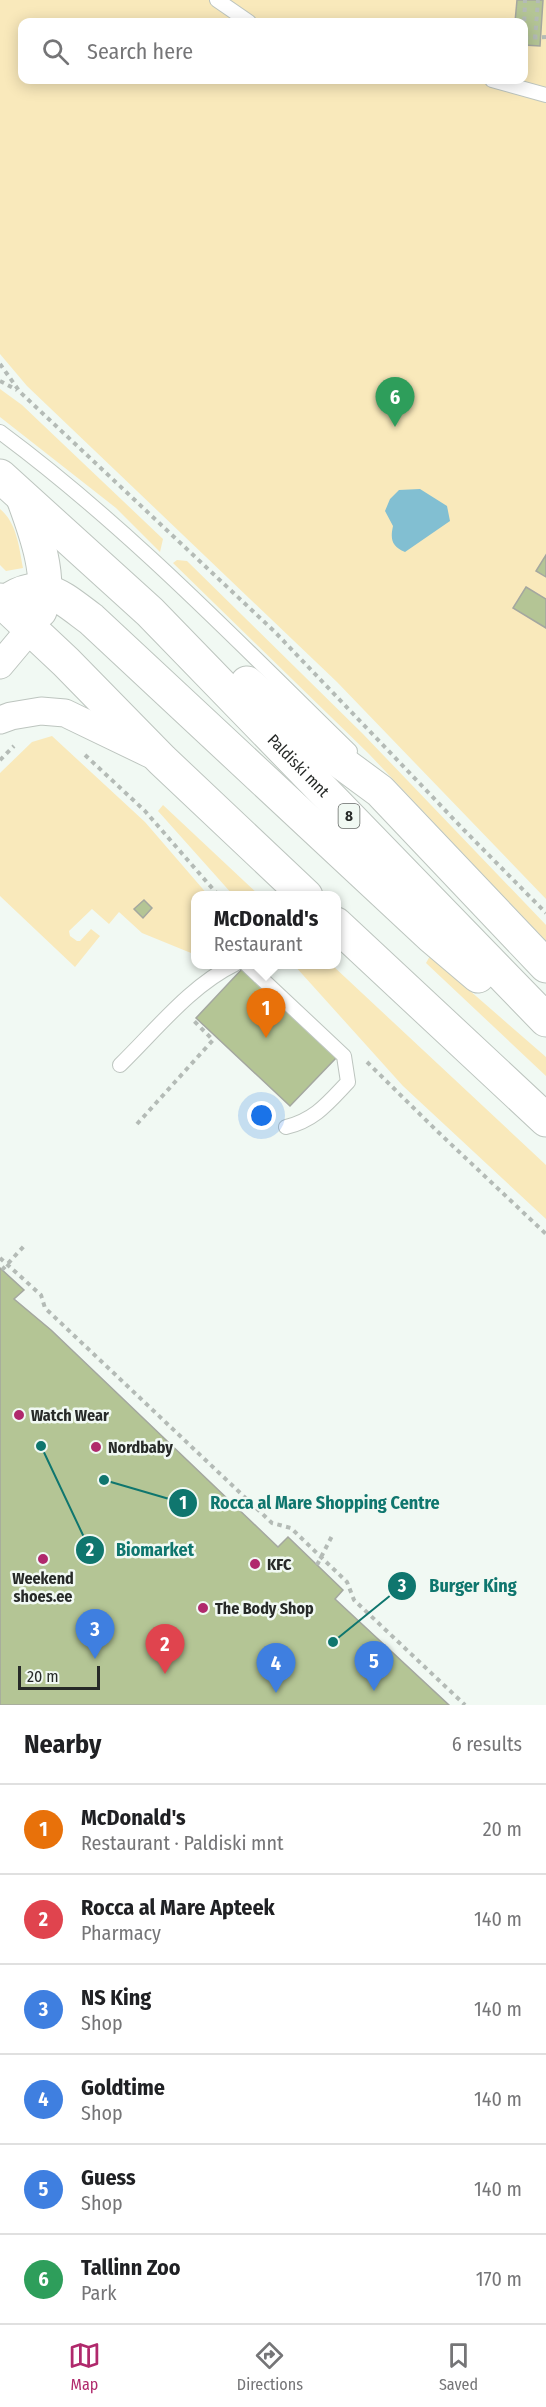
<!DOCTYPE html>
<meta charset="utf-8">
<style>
body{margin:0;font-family:"Fira Sans Condensed",sans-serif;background:#f6f6f6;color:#202124}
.scale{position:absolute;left:18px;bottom:15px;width:82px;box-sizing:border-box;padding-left:6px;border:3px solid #272a28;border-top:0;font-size:16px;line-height:21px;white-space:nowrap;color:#272a28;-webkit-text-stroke:4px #f1f9f3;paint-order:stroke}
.you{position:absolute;left:262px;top:1116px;width:21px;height:21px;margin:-15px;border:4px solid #fff;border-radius:50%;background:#1a73e8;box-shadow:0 0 0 9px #1a73e833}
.badge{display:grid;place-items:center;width:39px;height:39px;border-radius:50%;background:#b0296c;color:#fff;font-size:20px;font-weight:700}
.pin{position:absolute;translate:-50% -50px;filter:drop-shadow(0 2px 3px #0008)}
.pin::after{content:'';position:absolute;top:32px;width:21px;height:18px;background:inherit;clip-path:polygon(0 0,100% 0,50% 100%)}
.popup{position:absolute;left:191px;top:891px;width:150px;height:78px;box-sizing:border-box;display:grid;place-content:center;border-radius:12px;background:#fff;filter:drop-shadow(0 2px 4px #0005);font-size:20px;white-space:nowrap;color:#757577}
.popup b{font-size:22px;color:#202124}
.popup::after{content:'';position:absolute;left:50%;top:100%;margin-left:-12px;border:12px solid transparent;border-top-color:#fff}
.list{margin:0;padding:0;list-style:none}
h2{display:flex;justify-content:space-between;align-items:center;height:78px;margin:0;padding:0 24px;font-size:26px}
h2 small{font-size:20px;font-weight:400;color:#757577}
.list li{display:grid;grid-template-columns:39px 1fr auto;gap:18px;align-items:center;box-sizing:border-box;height:90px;padding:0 24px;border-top:2px solid #e0e0e0}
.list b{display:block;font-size:22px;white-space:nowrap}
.list p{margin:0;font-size:20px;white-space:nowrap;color:#757577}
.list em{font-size:20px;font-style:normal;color:#757577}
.icon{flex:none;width:33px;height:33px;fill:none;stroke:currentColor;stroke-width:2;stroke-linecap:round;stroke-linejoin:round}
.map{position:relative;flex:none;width:546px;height:1705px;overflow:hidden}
.search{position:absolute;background:#fff;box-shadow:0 3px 15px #0003;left:18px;right:18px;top:18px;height:66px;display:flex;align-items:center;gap:15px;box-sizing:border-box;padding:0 21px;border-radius:12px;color:#757577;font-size:22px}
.sheet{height:618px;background:#fff}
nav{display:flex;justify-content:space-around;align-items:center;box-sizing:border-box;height:84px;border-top:2px solid #e0e0e0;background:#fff;font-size:16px;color:#757577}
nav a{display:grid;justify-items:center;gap:3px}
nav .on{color:#b0296c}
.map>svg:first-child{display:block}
</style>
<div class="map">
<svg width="546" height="1705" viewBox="0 0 546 1705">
<rect width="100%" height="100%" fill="#f1f9f3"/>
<!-- green -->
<path fill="#f9e9bb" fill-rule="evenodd" d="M0 0H546V899L337 682 27 386 0 354ZM22 22H524V80H22Z
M0 389 22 405 163 539 160 552 116 508 0 417Z
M0 509C17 523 19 547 23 568L6 571 0 565Z
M177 560 187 561 363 734 546 925V941L369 754 173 563Z
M52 736 145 822 208 895 196 896 195 948 191 953 142 933 119 912 109 924 92 909 69 931 70 936 77 941H80L91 929 100 936 75 967 0 896V773L32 742Z
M163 805 259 895H233L158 811Z
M430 956 546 1057V1076L426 963Z
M294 965H332L546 1165V1219L403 1086Z"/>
<!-- water -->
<path fill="#82bfd2" d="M420 489 447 506 450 521 405 552C392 546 390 540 393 526L385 511 390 499 399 490Z"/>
<!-- building -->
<path fill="#b4c595" stroke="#a4a79f" stroke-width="1.5" d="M517 0H543L540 46 524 45V22H515Z
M546 555V577L536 571Z
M526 587 546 599V628L513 608Z
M144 900 152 908 143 918 134 909Z
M242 969 337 1057 290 1106 196 1018Z
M0 1268 24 1290 14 1299 51 1330 278 1547 288 1537 343 1590 335 1599 449 1705H0Z"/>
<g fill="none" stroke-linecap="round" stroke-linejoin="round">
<defs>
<path id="service" d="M217 0 249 22
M492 80 546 95
M0 432C127 526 237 641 350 751
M246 964 344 1056 348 1082C328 1103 315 1120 286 1127
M120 1065C156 1030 190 986 235 964"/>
<path id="minor" d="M0 665 31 628
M0 720 11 716 41 711 65 713 150 754"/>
<g id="primary">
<path id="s1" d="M0 476 150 612 546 1020"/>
<path d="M23 498C34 528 54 580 40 611"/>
<path d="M0 600 66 662 162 760 306 896"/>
<path d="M4 603C41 576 60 596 91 619L432 937 478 976"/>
<path d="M247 683 323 749 380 791 546 966"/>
<path d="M336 924 546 1120"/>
</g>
</defs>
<!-- service casing -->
<use href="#service" stroke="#bdc5bf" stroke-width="16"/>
<!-- minor casing -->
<use href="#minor" stroke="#bdc5bf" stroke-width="29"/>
<!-- primary casing -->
<use href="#primary" stroke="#bdc5bf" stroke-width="35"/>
<!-- path -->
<path stroke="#b4bbb6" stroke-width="4" stroke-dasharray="4.5 4.5" stroke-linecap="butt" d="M524 30 525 0
M524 38 546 37
M535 39 538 0
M0 364 20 392 275 632 465 831 546 913
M0 381 17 390
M85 755 145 811 219 896
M0 760 14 746
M193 955 196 952
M367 1062 437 1131 546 1234
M137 1124 213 1040 193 1020
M0 1258 41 1295 45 1308 272 1523 291 1528 321 1557 347 1582 354 1600 465 1705
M2 1270 24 1246
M317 1565 333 1534"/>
<!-- service -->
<use href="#service" stroke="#fff" stroke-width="14"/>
<!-- minor -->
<use href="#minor" stroke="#fff" stroke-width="27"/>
<!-- primary -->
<use href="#primary" stroke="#fff" stroke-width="33"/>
</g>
<!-- markers -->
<g fill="#b0296c" stroke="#f1f9f3" stroke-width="2">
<circle cx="19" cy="1415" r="6"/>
<circle cx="96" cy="1447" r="6"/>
<circle cx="43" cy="1559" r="6"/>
<circle cx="255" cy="1564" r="6"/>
<circle cx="203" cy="1608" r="6"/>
</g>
<g text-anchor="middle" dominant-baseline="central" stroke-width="5" stroke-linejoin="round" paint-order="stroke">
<!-- shield labels -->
<rect fill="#f1f9f3" stroke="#646865" stroke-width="1.5" x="338.5" y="804" width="21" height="24" rx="4.5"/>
<g font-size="15" font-weight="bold" fill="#272a28">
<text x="349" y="816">8</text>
</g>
<!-- street labels -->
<g font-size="16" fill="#272a28" stroke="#f1f9f3">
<text stroke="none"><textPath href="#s1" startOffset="416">Paldiski mnt</textPath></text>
</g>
<!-- poi labels -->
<g font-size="16" font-weight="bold" fill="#272a28" stroke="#f1f9f3" text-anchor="start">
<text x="31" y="1415">Watch Wear</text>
<text x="108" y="1447">Nordbaby</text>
<text x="267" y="1564">KFC</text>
<text x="43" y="1578" text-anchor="middle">Weekend<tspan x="43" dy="18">shoes.ee</tspan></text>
<text x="215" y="1608">The Body Shop</text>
</g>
</g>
<!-- callouts -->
<path fill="none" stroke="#0f766e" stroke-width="2" d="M104 1480L183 1503M41 1446L90 1550M333 1642L402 1586"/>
<g fill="#0f766e" stroke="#f1f9f3" stroke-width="2">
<circle cx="104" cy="1480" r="6"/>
<circle cx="41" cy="1446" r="6"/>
<circle cx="333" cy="1642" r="6"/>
<circle cx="183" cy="1503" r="15"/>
<circle cx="90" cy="1550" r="15"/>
<circle cx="402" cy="1586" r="15"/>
</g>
<g font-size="18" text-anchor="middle" font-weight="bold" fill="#fff">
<text x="183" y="1509">1</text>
<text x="90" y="1556">2</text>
<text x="402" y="1592">3</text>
</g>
<g font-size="18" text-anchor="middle" font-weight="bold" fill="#0f766e" stroke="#f1f9f3" stroke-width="5" stroke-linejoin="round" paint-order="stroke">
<text x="325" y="1509">Rocca al Mare Shopping Centre</text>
<text x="155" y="1556">Biomarket</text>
<text x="473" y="1592">Burger King</text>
</g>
</svg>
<div class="scale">20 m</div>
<div class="you"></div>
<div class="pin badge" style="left:266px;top:1038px;background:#e8710a">1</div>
<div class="popup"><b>McDonald's</b>Restaurant</div>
<div class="pin badge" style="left:165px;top:1674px;background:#e0444e">2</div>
<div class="pin badge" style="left:95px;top:1659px;background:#3f7fe0">3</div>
<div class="pin badge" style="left:276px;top:1693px;background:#3f7fe0">4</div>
<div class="pin badge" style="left:374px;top:1691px;background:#3f7fe0">5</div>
<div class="pin badge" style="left:395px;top:427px;background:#2e9e5b">6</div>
<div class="search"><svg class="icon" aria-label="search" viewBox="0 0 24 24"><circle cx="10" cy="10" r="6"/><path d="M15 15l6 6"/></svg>Search here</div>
</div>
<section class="sheet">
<h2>Nearby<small>6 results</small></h2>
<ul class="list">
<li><span class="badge" style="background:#e8710a">1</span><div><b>McDonald's</b><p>Restaurant · Paldiski mnt</p></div><em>20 m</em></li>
<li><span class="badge" style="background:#e0444e">2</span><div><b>Rocca al Mare Apteek</b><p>Pharmacy</p></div><em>140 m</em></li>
<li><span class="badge" style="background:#3f7fe0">3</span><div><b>NS King</b><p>Shop</p></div><em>140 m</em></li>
<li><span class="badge" style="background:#3f7fe0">4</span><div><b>Goldtime</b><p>Shop</p></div><em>140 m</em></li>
<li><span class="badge" style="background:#3f7fe0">5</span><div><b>Guess</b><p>Shop</p></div><em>140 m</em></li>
<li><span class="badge" style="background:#2e9e5b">6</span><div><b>Tallinn Zoo</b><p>Park</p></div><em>170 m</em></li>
</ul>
</section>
<nav>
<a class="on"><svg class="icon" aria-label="map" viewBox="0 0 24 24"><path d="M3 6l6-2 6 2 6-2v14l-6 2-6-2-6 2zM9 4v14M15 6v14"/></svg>Map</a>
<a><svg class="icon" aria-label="directions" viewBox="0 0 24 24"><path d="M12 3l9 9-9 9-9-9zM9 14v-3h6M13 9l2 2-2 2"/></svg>Directions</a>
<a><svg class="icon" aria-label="saved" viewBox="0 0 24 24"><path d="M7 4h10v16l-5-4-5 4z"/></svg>Saved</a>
</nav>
